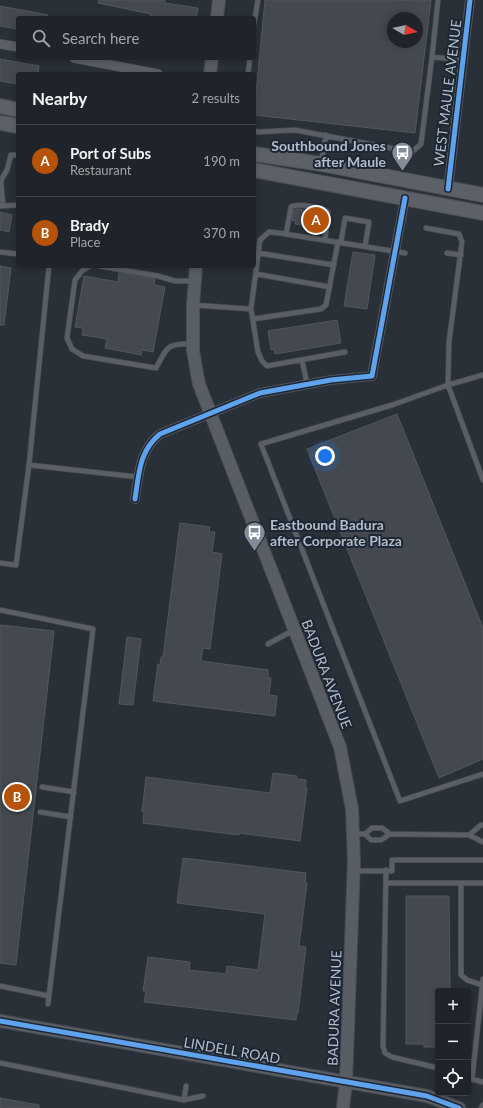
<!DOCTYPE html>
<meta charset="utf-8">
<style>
body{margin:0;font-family:Lato,sans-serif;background:#282c32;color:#f1f3f6}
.controls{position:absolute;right:12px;bottom:12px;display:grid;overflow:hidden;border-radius:4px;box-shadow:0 2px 6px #0003}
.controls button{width:36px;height:36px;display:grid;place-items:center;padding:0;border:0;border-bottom:1px solid #3d4147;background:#20242a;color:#f1f3f6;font:20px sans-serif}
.compass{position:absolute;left:387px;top:12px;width:36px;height:36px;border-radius:50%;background:#20242a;box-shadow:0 2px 6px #0003;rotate:99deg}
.you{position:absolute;left:325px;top:456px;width:14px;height:14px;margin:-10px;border:3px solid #fff;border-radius:50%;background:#1a73e8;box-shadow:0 0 0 6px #1a73e833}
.badge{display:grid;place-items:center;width:26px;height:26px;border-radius:50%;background:#b45309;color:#fff;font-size:13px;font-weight:700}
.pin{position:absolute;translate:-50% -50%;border:2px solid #fff;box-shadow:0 1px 4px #0006}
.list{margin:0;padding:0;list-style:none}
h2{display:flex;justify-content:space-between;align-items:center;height:52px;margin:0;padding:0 16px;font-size:17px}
h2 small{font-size:13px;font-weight:400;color:#a2a4a8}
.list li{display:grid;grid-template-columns:26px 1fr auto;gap:12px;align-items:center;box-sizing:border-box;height:72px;padding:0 16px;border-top:1px solid #3d4147}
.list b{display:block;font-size:15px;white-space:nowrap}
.list p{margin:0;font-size:13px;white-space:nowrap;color:#a2a4a8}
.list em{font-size:13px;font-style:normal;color:#a2a4a8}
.icon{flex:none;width:22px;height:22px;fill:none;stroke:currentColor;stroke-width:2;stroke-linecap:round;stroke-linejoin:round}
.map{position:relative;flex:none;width:483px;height:1108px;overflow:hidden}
.search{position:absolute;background:#20242a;box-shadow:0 2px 6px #0003;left:16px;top:16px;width:240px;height:44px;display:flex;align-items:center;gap:10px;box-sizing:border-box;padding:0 14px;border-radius:4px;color:#a2a4a8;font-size:15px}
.panel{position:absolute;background:#20242a;box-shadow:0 2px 6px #0003;left:16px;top:72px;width:240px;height:196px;border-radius:4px}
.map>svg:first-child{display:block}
</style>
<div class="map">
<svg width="483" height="1108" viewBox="0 0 483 1108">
<rect width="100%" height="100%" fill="#2a3038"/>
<!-- building -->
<path fill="#444950" stroke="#52575f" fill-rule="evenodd" d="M99 0H165V3L198 8 196 18H156L150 17 151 14 98 3Z
M265 0H403L414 1V0H431L415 133 254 115ZM393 18H417V42H393Z
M0 6 48 15 47 18H18V29L0 26Z
M0 59 39 66 38 74H18V84L0 81Z
M298 209 324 214 322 229 295 224 296 221 292 220 294 210Z
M0 212 12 215 9 232 0 230Z
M353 252 375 255 367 309 344 306Z
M0 266 11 268 4 325H0Z
M119 273 155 279 154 285 165 287 153 352 142 350 141 355 105 348 107 339 82 335 83 328 75 327 84 276 118 282Z
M337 320 341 343 275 354 274 349 271 350 268 331Z
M397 414 483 628V759L439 778 307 449Z
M180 523 210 527 209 532H215L212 552 222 554 210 649 203 648 201 661 268 670V678H271L269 695 277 696 275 716 153 701 158 664 160 665 161 657H163Z
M0 625 54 631 16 965 0 963Z
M127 637 141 639 133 705 119 704Z
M273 773 297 776V779L306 780 305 788H307L300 841 239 833V835L143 823 144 812H142L146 777 270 793Z
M183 858 306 873 305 882 307 883 299 946 306 947 298 1013H297L296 1020 144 1002 146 991H143L148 957 190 962 189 970 226 974 227 966 258 970 265 914 177 903Z
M406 896H449L450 991H438V1047H424V1044H406Z
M0 1098 39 1105V1108H0Z"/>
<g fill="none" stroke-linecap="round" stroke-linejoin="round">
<defs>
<path id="lane" d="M438 0 432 57 463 60
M254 23 258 0
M248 74 250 58
M254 131 258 132 295 130 412 152 421 144 432 57
M321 163 326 135
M0 182 7 170 11 155H18
M1 182 3 206
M0 206 18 205
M426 228 459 234 462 242 449 342 448 385 483 480
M286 234 291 207C297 203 323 207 328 212L325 240
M341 242 345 218 369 222 365 246
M0 252 18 254
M258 253 334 265
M447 253 461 255
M90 266 82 271 75 280 67 338 72 349 83 356 156 368C168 346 167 343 193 344
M99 266 158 276 175 281H194
M256 274 330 287
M193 305 251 309
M253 319 321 309 326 305 338 242
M345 352 267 366 262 361 258 352 251 309 260 240 269 232 279 233 405 253
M302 360 307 384
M483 375 448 385 392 405 261 444 400 801 483 774
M29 465 138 477
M0 563 16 565 29 465 49 266
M0 610 93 629 48 1004
M268 644 294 630
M42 787 74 792
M40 812 71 817
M353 834H365L372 828H382L390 834
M365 834 371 840H381L390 834 469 835 483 842
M469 835 481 825H483
M386 870 383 1046 385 1053 392 1057 438 1068
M355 871H392V860H483
M386 883H483
M461 883V975L467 980 482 985
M0 986 49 996
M0 1063 184 1100 186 1086
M468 1078 483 1082
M472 1079 483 979
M184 1100 203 1096
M481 1108 483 1105"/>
<path id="street" d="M0 44 18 47
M74 58 158 74
M448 189 470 0
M135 499C139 474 139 451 160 434L260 393 331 380 372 376 405 198"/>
<path id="secondary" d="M217 18 219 0
M210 74 212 58
M196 266 193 305V351L199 384 340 747 352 809 354 860 346 1082 343 1108
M0 1021 427 1096 459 1108"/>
<path id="primary" d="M0 106 18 110
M0 123 18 126
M254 154 321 164 483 195
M254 170 483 213"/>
</defs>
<!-- lane casing -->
<use href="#lane" stroke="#484c53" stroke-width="6"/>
<!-- street casing -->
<use href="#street" stroke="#484c53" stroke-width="10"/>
<!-- secondary casing -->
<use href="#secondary" stroke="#484c53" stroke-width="14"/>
<!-- primary casing -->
<use href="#primary" stroke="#484c55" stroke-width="16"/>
<!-- lane -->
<use href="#lane" stroke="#5a5e66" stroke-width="4.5"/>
<!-- street -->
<use href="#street" stroke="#5a5e66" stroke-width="9"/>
<!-- secondary -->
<use href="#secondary" stroke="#595d64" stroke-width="12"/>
<!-- primary -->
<use href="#primary" stroke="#5c6168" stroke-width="14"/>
<defs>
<path id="cycleway" d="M448 189 470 0
M135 499C139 474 139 451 160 434L260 393 331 380 372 376 405 198
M0 1021 427 1096 459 1108"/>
</defs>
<!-- cycleway casing -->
<use href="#cycleway" stroke="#1d2633" stroke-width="8"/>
<!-- cycleway -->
<use href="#cycleway" stroke="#60a3ed" stroke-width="5"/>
</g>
<!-- icons -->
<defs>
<symbol id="bus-pin" viewBox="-11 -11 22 30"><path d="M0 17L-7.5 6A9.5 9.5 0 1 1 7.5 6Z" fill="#848b96" stroke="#1d2633"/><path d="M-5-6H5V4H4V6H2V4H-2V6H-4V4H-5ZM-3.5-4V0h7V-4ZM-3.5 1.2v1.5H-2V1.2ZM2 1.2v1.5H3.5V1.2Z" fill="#fff"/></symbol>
</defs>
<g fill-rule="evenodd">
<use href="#bus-pin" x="390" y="140" width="25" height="34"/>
<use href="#bus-pin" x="242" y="520" width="25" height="34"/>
</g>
<g text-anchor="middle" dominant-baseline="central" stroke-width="4" stroke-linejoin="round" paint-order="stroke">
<!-- street labels -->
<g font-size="14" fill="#b4bcc9" stroke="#1d2633">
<text transform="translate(447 93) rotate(-83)">WEST MAULE AVENUE</text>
<text transform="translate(327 674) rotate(69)">BADURA AVENUE</text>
<text transform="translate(334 1008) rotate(-88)">BADURA AVENUE</text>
<text transform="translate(232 1050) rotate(10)">LINDELL ROAD</text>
</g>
<!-- poi labels -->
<g font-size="14" font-weight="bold" fill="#b4bcc9" stroke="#1d2633" text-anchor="end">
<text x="386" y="145">Southbound Jones<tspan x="386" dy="16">after Maule</tspan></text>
<text x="270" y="524" text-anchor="start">Eastbound Badura<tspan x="270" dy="16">after Corporate Plaza</tspan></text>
</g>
</g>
</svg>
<div class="controls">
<button>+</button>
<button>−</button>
<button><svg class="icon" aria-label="locate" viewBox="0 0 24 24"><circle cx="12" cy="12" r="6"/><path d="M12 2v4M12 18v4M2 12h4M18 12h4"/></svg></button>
</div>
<svg class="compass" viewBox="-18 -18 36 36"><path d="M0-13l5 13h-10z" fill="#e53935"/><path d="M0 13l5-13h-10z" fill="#a2a4a8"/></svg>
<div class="you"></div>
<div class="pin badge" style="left:316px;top:220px">A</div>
<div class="pin badge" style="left:17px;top:797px">B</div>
<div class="search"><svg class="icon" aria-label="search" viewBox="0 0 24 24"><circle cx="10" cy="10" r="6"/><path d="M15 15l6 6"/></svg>Search here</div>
<section class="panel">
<h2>Nearby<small>2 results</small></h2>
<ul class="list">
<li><span class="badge">A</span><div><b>Port of Subs</b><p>Restaurant</p></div><em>190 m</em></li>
<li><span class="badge">B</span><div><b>Brady</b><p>Place</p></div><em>370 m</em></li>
</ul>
</section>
</div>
